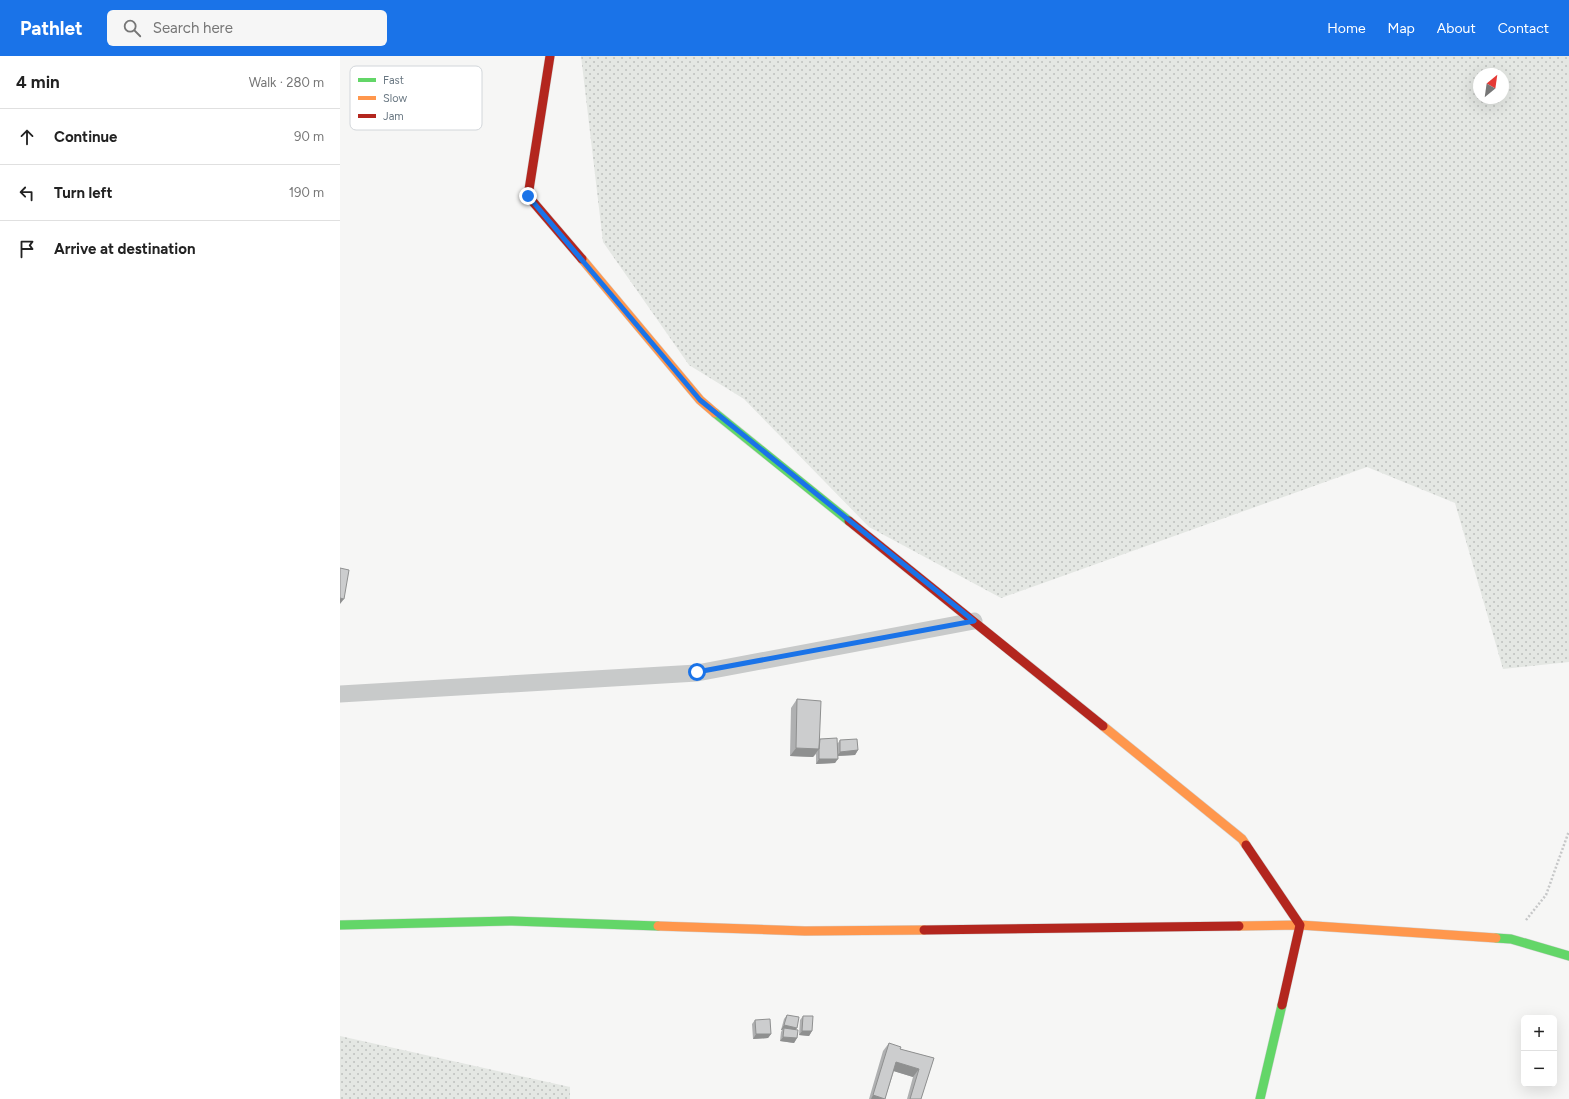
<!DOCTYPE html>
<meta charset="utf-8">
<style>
body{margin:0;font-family:Figtree,sans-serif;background:#f6f6f6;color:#222}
.controls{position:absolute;right:12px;bottom:12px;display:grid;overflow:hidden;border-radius:6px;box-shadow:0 4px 16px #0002}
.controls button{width:36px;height:36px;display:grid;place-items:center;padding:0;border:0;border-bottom:1px solid #e0e0e0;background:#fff;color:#222;font:20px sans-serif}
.compass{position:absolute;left:1133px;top:12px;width:36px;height:36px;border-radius:50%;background:#fff;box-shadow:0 4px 16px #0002;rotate:29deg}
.stop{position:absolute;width:12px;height:12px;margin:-9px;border:3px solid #1a73e8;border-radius:50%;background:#fff}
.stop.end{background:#1a73e8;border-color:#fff;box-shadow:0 1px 4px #0008}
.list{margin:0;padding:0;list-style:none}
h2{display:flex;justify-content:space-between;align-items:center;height:52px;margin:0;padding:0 16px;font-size:17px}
h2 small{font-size:13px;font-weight:400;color:#767676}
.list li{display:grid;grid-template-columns:26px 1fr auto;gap:12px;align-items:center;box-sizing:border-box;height:56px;padding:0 16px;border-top:1px solid #e0e0e0}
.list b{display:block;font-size:15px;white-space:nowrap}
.list em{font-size:13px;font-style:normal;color:#767676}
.icon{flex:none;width:22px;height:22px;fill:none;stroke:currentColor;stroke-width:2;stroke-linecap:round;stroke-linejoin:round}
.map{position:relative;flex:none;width:1229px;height:1043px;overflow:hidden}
header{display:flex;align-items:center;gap:24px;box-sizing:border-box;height:56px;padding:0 20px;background:#1a73e8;color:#fff}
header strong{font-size:19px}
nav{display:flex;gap:22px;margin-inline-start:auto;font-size:14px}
.search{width:280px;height:36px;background:#f6f6f6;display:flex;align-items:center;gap:10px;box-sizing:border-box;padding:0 14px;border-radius:6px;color:#767676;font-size:15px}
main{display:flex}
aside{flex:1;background:#fff}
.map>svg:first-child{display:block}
</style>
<header>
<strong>Pathlet</strong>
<div class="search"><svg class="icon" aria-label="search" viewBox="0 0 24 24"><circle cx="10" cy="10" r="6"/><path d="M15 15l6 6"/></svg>Search here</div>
<nav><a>Home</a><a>Map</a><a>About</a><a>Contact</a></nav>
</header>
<main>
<aside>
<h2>4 min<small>Walk · 280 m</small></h2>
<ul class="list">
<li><svg class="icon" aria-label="ahead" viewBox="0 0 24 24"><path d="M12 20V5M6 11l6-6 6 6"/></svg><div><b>Continue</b></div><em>90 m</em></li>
<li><svg class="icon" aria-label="left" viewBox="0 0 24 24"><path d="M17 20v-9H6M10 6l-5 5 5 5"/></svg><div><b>Turn left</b></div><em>190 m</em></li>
<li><svg class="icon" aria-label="arrive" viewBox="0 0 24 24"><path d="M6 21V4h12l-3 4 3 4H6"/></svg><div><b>Arrive at destination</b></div></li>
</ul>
</aside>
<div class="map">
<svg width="1229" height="1043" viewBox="0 0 1229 1043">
<defs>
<pattern id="green-dots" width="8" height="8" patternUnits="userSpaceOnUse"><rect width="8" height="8" fill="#e4e7e3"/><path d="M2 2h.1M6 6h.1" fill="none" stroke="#bdc0bd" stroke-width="1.8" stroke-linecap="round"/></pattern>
</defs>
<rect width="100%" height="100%" fill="#f6f6f5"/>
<!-- green -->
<path fill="url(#green-dots)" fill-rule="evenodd" d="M241 0H1229V606L1163 613 1115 447 1027 411 661 542 529 471 404 343 349 309 263 186ZM1139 18H1163V42H1139Z
M0 980 230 1031V1043H0Z"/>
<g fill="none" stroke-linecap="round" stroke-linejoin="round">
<defs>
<path id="fast" d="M375 357 509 465
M0 869 172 865 318 870
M1156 882 1171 883 1229 900
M920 1043 942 949"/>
<path id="slow" d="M242 203 360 344 375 357
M763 670 902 783 906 789
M318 870 465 875 584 874
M899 870 960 869 1156 882"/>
<path id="jam" d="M210 0 188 140 242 203
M509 465 763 670
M906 789 960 869 942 949
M584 874 899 870"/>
</defs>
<!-- fast casing -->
<use href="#fast" stroke="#d2d3d3" stroke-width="10"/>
<!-- slow casing -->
<use href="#slow" stroke="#d2d3d3" stroke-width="10"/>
<!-- jam casing -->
<use href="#jam" stroke="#d2d3d3" stroke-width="10"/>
<!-- path -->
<path stroke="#c6c7c8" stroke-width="2.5" stroke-dasharray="2 2" stroke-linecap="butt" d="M1186 864 1206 839 1229 775"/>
<!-- street -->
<path stroke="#c8caca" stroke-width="17" d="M0 638 357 617 634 565"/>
<!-- fast -->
<use href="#fast" stroke="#63d668" stroke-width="9"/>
<!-- slow -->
<use href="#slow" stroke="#ff974d" stroke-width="9"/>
<!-- jam -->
<use href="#jam" stroke="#b3261e" stroke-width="9"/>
</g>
<!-- wall -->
<path fill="#afb0b1" d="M457 643 480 683 498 687 500 684 518 694 515 699 498 700 495 707 476 708V698L473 701 450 700 451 652Z
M447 959 456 973 457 982 454 987 440 985 441 976 442 974H441L444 963Z
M463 960 472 975 469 980 459 979 460 964Z
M415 964 431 978 428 982 413 983 412 968Z
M549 987 560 993 594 1002 581 1043H567L573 1021 554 1015 545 1043H529L543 995Z"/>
<!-- shaded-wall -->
<path fill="#8f9090" d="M0 542 4 543 0 548Z
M456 692 479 693 473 701 450 700Z
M518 694 515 699 497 700 500 696Z
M479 703H498L495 707 476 708Z
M444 969 457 972 454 976 444 972 442 974H441Z
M462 975H472L469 980 459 979Z
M416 978H431L428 982 413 983Z
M443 981 457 982 454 987 440 985Z
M556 1006 579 1013 573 1021 550 1014Z
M533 1039 545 1043H531Z"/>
<!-- building -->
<path fill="#cccdce" stroke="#8f9090" d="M0 512 9 514 4 543 0 542Z
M457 643 481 645 479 693 456 692Z
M497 682 498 703H479V693L480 683Z
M517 683 518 694 500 696V684Z
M447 959 459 961 457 972 444 969Z
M463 960H473L472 975H462Z
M430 963 431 978H416L415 964Z
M444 972 458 974 457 982 443 981Z
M549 987 561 991 560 993 594 1002 581 1043H570L579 1013 556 1006 545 1043 533 1039Z"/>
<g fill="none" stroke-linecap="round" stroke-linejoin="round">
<!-- route -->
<path stroke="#1a73e8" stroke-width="5" d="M188 140 360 344 634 565 357 616"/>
</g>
<!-- legend -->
<rect x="10" y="10" width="132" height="64" rx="6" fill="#fff" stroke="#d2d6da" stroke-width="1"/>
<rect x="18" y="22" width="18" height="4" fill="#63d668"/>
<rect x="18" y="40" width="18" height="4" fill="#ff974d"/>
<rect x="18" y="58" width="18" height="4" fill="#b3261e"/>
<g font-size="11" fill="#697782">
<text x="43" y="28">Fast</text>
<text x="43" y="46">Slow</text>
<text x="43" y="64">Jam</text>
</g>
</svg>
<div class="controls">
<button>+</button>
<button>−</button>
</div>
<svg class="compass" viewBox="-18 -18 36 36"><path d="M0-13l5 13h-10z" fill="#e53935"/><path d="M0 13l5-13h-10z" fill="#767676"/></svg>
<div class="stop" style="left:357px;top:616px"></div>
<div class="stop end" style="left:188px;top:140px"></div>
</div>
</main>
